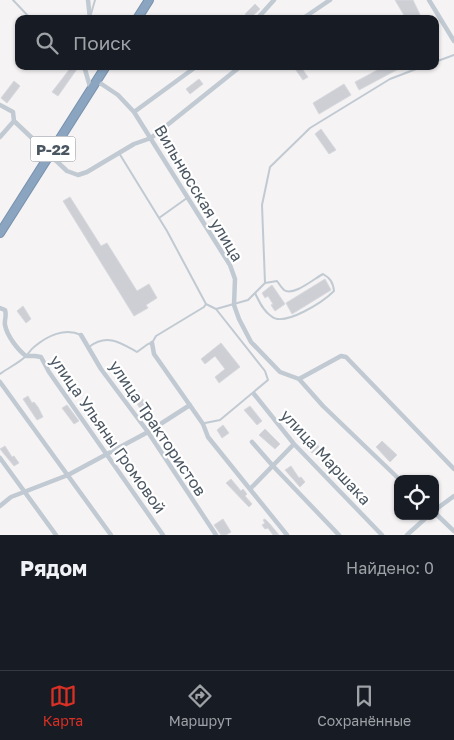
<!DOCTYPE html>
<html lang="ru">
<meta charset="utf-8">
<style>
body{margin:0;font-family:"Golos Text",sans-serif;background:#242831;color:#f1f3f6}
.controls{position:absolute;right:15px;bottom:15px;display:grid;overflow:hidden;border-radius:10px;box-shadow:0 1px 4px #0004}
.controls button{width:45px;height:45px;display:grid;place-items:center;padding:0;border:0;border-bottom:1px solid #363941;background:#171b24;color:#f1f3f6;font:25px sans-serif}
.list{margin:0;padding:0;list-style:none}
h2{display:flex;justify-content:space-between;align-items:center;height:65px;margin:0;padding:0 20px;font-size:21px}
h2 small{font-size:16px;font-weight:400;color:#9ea1a6}
.icon{flex:none;width:28px;height:28px;fill:none;stroke:currentColor;stroke-width:2;stroke-linecap:round;stroke-linejoin:round}
.map{position:relative;flex:none;width:454px;height:535px;overflow:hidden}
.search{position:absolute;background:#171b24;box-shadow:0 1px 4px #0004;left:15px;right:15px;top:15px;height:55px;display:flex;align-items:center;gap:12px;box-sizing:border-box;padding:0 18px;border-radius:10px;color:#9ea1a6;font-size:19px}
.sheet{height:135px;background:#171b24}
nav{display:flex;justify-content:space-around;align-items:center;box-sizing:border-box;height:70px;border-top:1px solid #363941;background:#171b24;font-size:14px;color:#9ea1a6}
nav a{display:grid;justify-items:center;gap:2px}
nav .on{color:#d93025}
.map>svg:first-child{display:block}
</style>
<div class="map">
<svg width="454" height="535" viewBox="0 0 454 535">
<rect width="100%" height="100%" fill="#f5f3f3"/>
<!-- building -->
<path fill="#cdcfd5" stroke="#d7d9de" d="M395 0H413L422 19H409L407 16 405 17Z
M255 4 260 9 249 19 245 14Z
M72 66 77 69 58 96 52 92Z
M293 66H300L308 77 303 80Z
M385 66H404L359 90 355 82Z
M199 79 203 84 190 94 186 89Z
M14 81 20 86 7 103 1 98Z
M344 84 351 95 319 114 313 103Z
M321 129 336 150 329 154 315 134Z
M70 197 101 246 107 243 137 291 149 284 157 298 146 305 148 308 134 316 63 201Z
M325 279 331 290 292 314 286 303Z
M272 285 285 304 275 311 271 305 273 304 268 296 265 298 262 293Z
M23 306 31 319 26 323 17 311Z
M221 343 240 367 219 383 215 377 225 369 215 356 205 364 201 359Z
M140 395 152 414 146 418 134 399Z
M28 396 32 403 34 402 38 407 43 417 37 420 23 399Z
M67 405 79 421 74 424 62 408Z
M250 406 262 421 257 425 244 410Z
M223 425 229 433 222 438 217 430Z
M265 429 280 444 275 449 259 435Z
M314 440 319 447 312 453 307 447Z
M382 441 397 455 390 462 376 447Z
M5 446 12 457 14 456 19 463 14 466 0 449Z
M291 466 299 478 301 477 305 482 300 487 285 470Z
M337 468 350 482 345 486 332 473Z
M231 479 241 491 243 489 247 494 245 496 252 504 249 507 226 483Z
M223 519 231 532 226 535H221L214 525Z
M265 519 270 524 279 535H273L268 528 265 529 262 525 265 523 263 520Z"/>
<g fill="none" stroke-linecap="round" stroke-linejoin="round">
<defs>
<path id="highway" d="M137 19 149 0
M0 233 106 66"/>
</defs>
<!-- highway casing -->
<use href="#highway" stroke="#7690ad" stroke-width="10"/>
<!-- lane -->
<path stroke="#c1cad2" stroke-width="2" d="M13 0 31 19
M91 14 95 0
M435 62 454 55
M119 153 167 231 206 304
M159 218 187 198
M255 293C259 301 263 311 271 316 284 328 324 301 334 291 333 282 330 278 323 274 315 278 293 297 284 290 282 288 279 284 277 281L265 283
M89 347C107 333 121 343 137 352L148 344 152 343 156 336 204 307 206 304 216 309 248 300 265 283 262 205 270 167 310 128 390 79 424 66
M0 374C8 368 19 363 26 356 29 353 31 349 34 347 47 336 65 327 81 335
M205 423 220 420 268 380 265 371 216 309"/>
<!-- street -->
<path stroke="#c1cad2" stroke-width="4.5" d="M88 0 90 19
M429 0 454 41
M257 19 274 0
M302 19 330 0
M84 66 91 90
M97 81 118 95 134 112 230 265 235 279 234 305 239 319 251 342 280 372 299 379 323 406 399 479
M0 105 13 112 14 121 67 171 78 175 87 172 134 144 151 138 241 66
M134 112 197 66
M0 137 14 121
M0 308 5 310C7 316 4 320 5 325 7 336 18 350 26 356H35L41 357 49 372 163 535
M81 335 101 369 148 432 216 535
M152 343 154 354 203 424 208 437 287 535
M299 379 341 356 346 357 454 469
M0 382 111 535
M254 394 294 444 382 535
M252 442 273 466 339 535
M0 458 56 535
M251 488 294 444
M0 506 11 497 68 475 148 432 190 405
M435 510 454 496
M435 513 454 531
M407 535 428 516"/>
<!-- highway -->
<use href="#highway" stroke="#8ba5c1" stroke-width="8"/>
</g>
<g text-anchor="middle" dominant-baseline="central" stroke-width="4.5" stroke-linejoin="round" paint-order="stroke">
<!-- shield labels -->
<rect fill="#fff" stroke="#808990" stroke-width="1" x="30.5" y="136.5" width="45" height="25" rx="4"/>
<g font-size="15" font-weight="bold" fill="#4a5661">
<text x="53" y="149">Р-22</text>
</g>
<!-- street labels -->
<g font-size="16" fill="#4a5661" stroke="#fff">
<text transform="translate(199 193) rotate(59)">Вильнюсская улица</text>
<text transform="translate(158 428) rotate(56)">улица Трактористов</text>
<text transform="translate(108 434) rotate(55)">улица Ульяны Громовой</text>
<text transform="translate(326 457) rotate(47)">улица Маршака</text>
</g>
</g>
</svg>
<div class="controls">
<button><svg class="icon" aria-label="locate" viewBox="0 0 24 24"><circle cx="12" cy="12" r="6"/><path d="M12 2v4M12 18v4M2 12h4M18 12h4"/></svg></button>
</div>
<div class="search"><svg class="icon" aria-label="search" viewBox="0 0 24 24"><circle cx="10" cy="10" r="6"/><path d="M15 15l6 6"/></svg>Поиск</div>
</div>
<section class="sheet">
<h2>Рядом<small>Найдено: 0</small></h2>
<ul class="list">
</ul>
</section>
<nav>
<a class="on"><svg class="icon" aria-label="map" viewBox="0 0 24 24"><path d="M3 6l6-2 6 2 6-2v14l-6 2-6-2-6 2zM9 4v14M15 6v14"/></svg>Карта</a>
<a><svg class="icon" aria-label="directions" viewBox="0 0 24 24"><path d="M12 3l9 9-9 9-9-9zM9 14v-3h6M13 9l2 2-2 2"/></svg>Маршрут</a>
<a><svg class="icon" aria-label="saved" viewBox="0 0 24 24"><path d="M7 4h10v16l-5-4-5 4z"/></svg>Сохранённые</a>
</nav>
